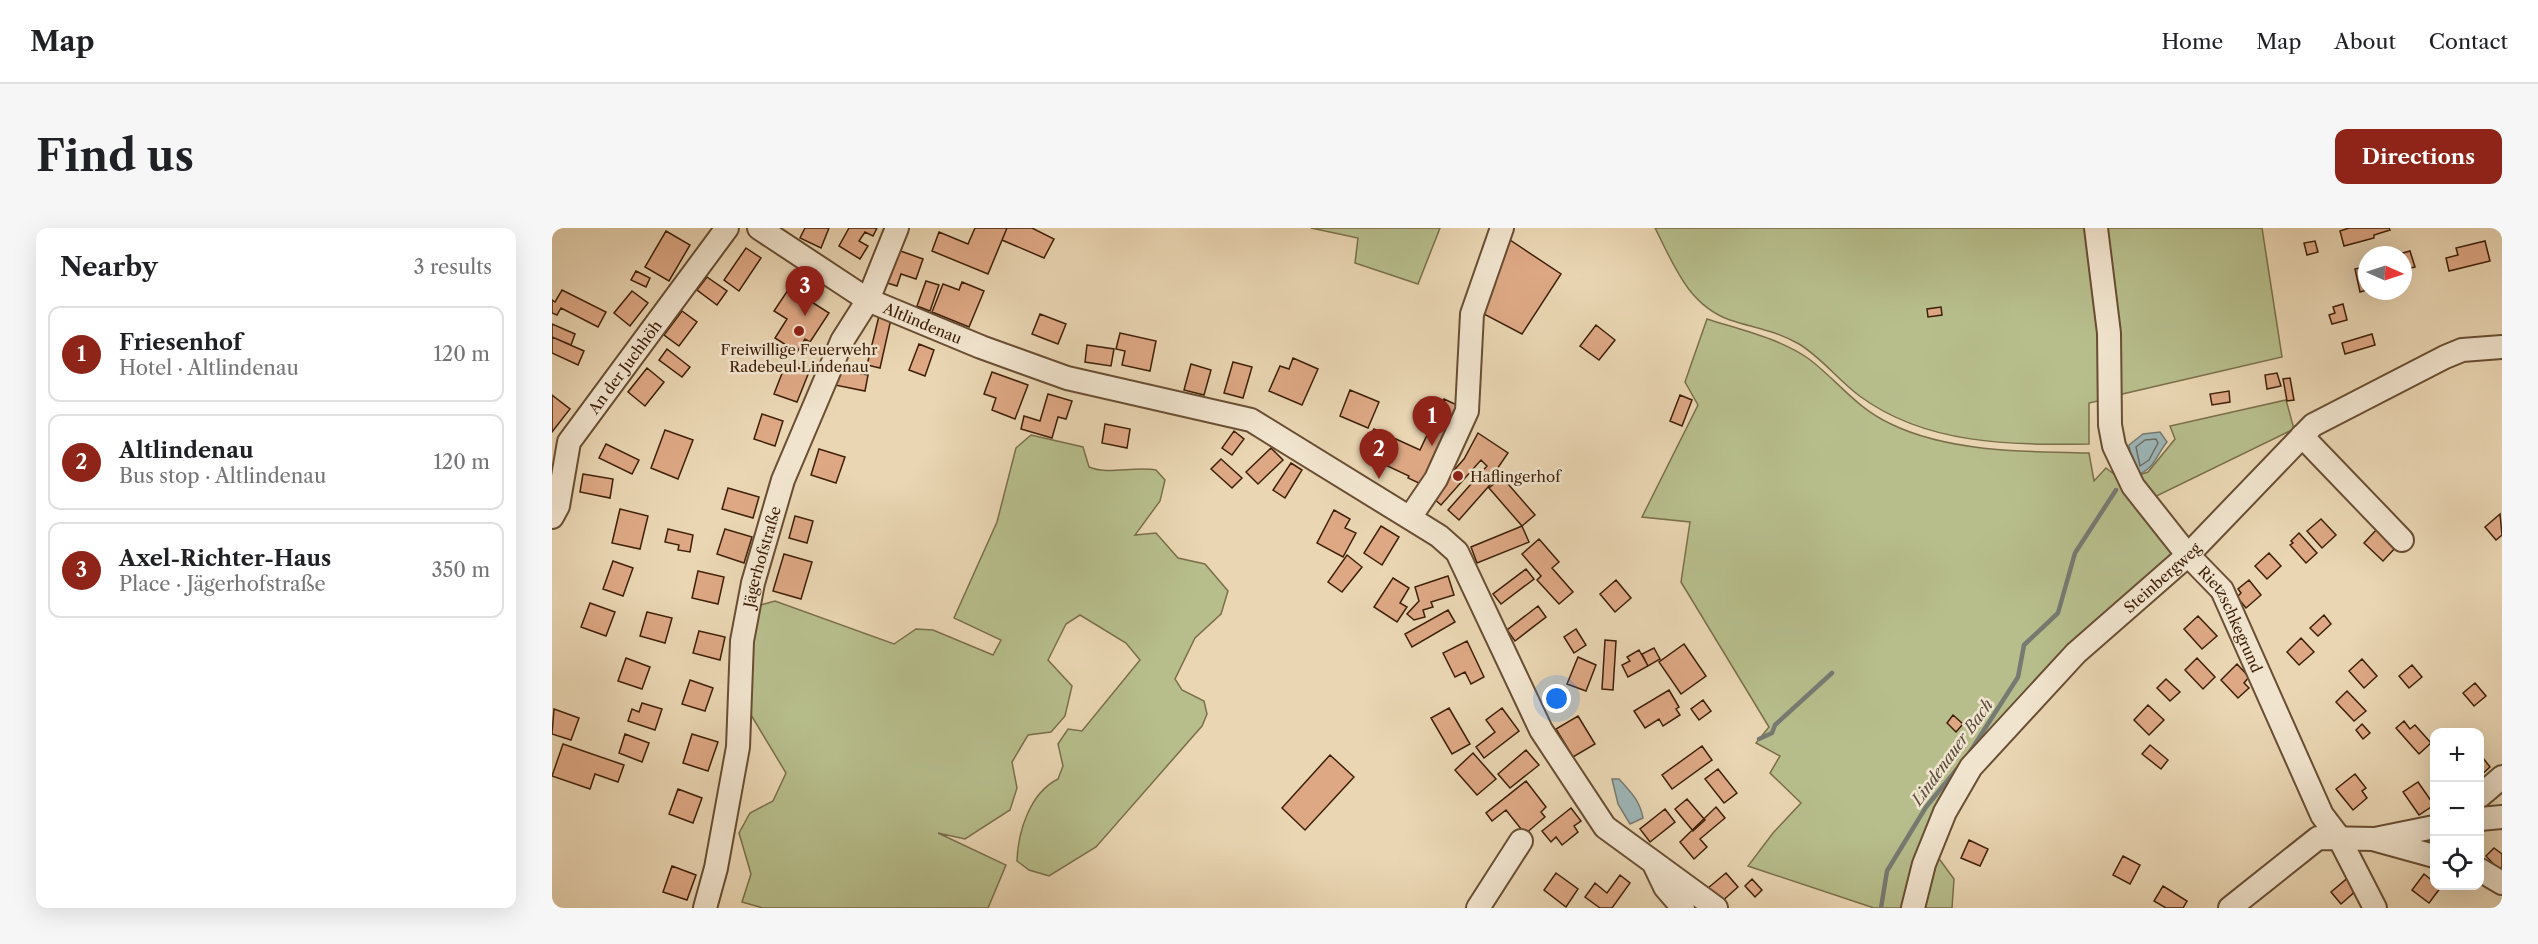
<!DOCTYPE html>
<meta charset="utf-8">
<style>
body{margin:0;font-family:"Libre Caslon Text",serif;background:#f6f6f6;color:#202124}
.controls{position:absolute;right:18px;bottom:18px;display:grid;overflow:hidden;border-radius:12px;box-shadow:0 6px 24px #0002}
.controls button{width:54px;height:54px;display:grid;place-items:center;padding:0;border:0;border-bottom:2px solid #e0e0e0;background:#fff;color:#202124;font:30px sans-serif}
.compass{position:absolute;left:1806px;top:18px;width:54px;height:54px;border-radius:50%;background:#fff;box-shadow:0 6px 24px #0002;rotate:93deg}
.you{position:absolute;left:1005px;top:471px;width:21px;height:21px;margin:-15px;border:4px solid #fff;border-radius:50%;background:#1a73e8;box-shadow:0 0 0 9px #1a73e833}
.badge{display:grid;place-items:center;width:39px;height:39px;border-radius:50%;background:#8f2418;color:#fff;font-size:20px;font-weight:700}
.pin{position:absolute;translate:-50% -50px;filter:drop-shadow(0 2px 3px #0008)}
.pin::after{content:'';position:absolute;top:32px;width:21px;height:18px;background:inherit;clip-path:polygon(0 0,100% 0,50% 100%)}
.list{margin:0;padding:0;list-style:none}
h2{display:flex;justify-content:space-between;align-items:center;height:78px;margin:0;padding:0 24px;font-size:26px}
h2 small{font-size:20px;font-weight:400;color:#757577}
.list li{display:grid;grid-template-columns:39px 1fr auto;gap:18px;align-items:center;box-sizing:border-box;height:96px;margin:0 12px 12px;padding:0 12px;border:2px solid #e0e0e0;border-radius:12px}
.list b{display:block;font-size:22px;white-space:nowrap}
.list p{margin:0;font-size:20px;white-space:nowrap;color:#757577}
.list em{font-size:20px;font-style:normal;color:#757577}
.icon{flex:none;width:33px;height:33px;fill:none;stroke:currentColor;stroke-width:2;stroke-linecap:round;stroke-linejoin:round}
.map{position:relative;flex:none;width:1950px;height:680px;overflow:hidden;border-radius:12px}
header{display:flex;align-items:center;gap:36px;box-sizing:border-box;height:84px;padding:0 30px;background:#fff;border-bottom:2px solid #e0e0e0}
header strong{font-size:28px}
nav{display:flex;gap:33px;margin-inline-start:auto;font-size:21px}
.intro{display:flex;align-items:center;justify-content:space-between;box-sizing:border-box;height:144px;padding:0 36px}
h1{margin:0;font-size:42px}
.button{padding:15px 27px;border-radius:12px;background:#8f2418;color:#fff;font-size:21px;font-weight:700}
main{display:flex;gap:36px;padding:0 36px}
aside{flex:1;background:#fff;border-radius:12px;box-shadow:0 6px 24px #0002}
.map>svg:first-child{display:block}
</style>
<header>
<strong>Map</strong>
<nav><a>Home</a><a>Map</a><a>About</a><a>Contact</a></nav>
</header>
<div class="intro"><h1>Find us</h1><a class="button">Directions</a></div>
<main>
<aside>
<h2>Nearby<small>3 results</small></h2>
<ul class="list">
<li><span class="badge">1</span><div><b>Friesenhof</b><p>Hotel · Altlindenau</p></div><em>120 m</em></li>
<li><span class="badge">2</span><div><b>Altlindenau</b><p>Bus stop · Altlindenau</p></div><em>120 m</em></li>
<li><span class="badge">3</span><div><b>Axel-Richter-Haus</b><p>Place · Jägerhofstraße</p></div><em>350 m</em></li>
</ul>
</aside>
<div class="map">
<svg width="1950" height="680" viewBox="0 0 1950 680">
<rect width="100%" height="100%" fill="#ead6b3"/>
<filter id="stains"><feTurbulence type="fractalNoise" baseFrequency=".00333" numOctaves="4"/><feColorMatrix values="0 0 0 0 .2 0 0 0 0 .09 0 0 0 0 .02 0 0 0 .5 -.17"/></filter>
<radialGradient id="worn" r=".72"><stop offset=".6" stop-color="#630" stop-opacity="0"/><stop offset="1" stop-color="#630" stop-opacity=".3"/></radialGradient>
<!-- green -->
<path fill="#b7be8c" stroke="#7a6f4a" stroke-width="1.5" d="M759 0H888L866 56 803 35 806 10Z
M1103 0H1539L1554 171 1537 175V216C1459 217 1375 217 1309 169 1287 153 1270 130 1247 116 1225 103 1202 100 1178 92 1136 77 1122 37 1103 0Z
M1552 0H1710L1730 129 1566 167Z
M1155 91C1189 102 1227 110 1257 131 1286 153 1304 180 1339 196 1396 224 1475 224 1537 225L1542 253 1554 240 1579 259 1587 247 1596 244 1623 211 1618 198 1734 172 1742 201 1592 274 1634 327 1417 538 1377 617 1402 651 1400 680H1322L1196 638 1221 605 1249 575 1218 545 1228 528 1204 515 1217 499 1129 354 1138 294 1090 289 1146 177 1133 154Z
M479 207 531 219 537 239C555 247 582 238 604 242L613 252 608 273 583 307 604 305 626 330 653 336 676 363 669 386 643 410 623 451 630 462 652 473 655 486 650 498 544 619 497 648 477 642 465 633C466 603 478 565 506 551L511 538 506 516 516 501 530 503 588 432 574 415 528 387 514 396 496 432 520 458 513 488 499 504 476 507 460 534 465 560 458 582 413 611 386 605 454 637 436 680H211L190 674 199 646 187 605 198 585 221 573 234 545 196 482 195 440 205 378 223 373 342 416 364 401 381 402 441 427 449 412 402 390 445 294 464 220Z"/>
<!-- water -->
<path fill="#9db6b8" stroke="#777a72" stroke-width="1.5" d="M1608 204 1615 214C1605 226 1602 241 1587 246L1579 229 1577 217 1591 206Z
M1060 551H1067C1079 564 1088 573 1091 590L1078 596 1066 576Z"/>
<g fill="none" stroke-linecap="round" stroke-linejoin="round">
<!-- shore -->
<path stroke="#6e6b60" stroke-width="1.5" d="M1604 211 1606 215 1597 232 1588 238 1584 219 1593 212Z"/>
<!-- stream -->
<path stroke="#777a72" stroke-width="4.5" d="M1207 511 1220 505 1223 497 1280 445
M1416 527 1466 449 1472 417 1506 385 1523 325 1564 262
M1329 680 1335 643 1374 579 1409 536"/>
</g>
<!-- building -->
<path fill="#dea885" stroke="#3e2008" stroke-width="1.5" d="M253 0H277L269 20 248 10Z
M297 0H325L321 8 313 4 307 13 316 18 308 31 287 18Z
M423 0H455L436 46 380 23 387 4 416 16Z
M455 0H480L502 11 492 30 450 12Z
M1797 0H1837L1838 2 1822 7V10L1792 18 1788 3Z
M114 3 138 17 117 53 93 39Z
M955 10 1009 46 970 106 928 84Z
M1763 13 1766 24 1755 27 1752 15Z
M1933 13 1938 33 1897 43 1894 30 1906 27 1904 20Z
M194 20 209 30 187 63 172 52Z
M343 21 371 31 364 51 349 46 345 58 332 54Z
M1858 23 1863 39 1851 42V27H1844Z
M1815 38V62L1808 64 1803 41Z
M84 43 98 50 94 59 79 52Z
M155 49 175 63 165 77 145 62Z
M374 53 387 57 378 83 365 78Z
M245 54 260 63 255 71 277 85 258 114 253 111 245 124 223 110 235 91 222 83 238 59 241 61Z
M410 54 432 63 417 99 380 84 391 56 407 62Z
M10 62 54 84 46 99 9 80 5 87 0 85V72L3 74Z
M80 63 96 75 78 98 62 85Z
M1791 76 1795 92 1780 96 1777 87 1783 85 1781 79Z
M1389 79 1390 87 1376 89 1375 81Z
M130 83 145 94 127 118 112 107Z
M488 86 514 96 506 116 480 106Z
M327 88 339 91 328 140 315 137Z
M0 96 23 106 19 117 0 109Z
M1044 97 1063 112 1047 132 1028 118Z
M568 105 604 113 598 143 570 137 573 123 564 121Z
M1820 106 1823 117 1793 126 1790 115Z
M0 109 32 123 26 137 0 125Z
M367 116 382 122 373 148 357 142Z
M535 117 562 121 559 138 533 134Z
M115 121 138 139 130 149 107 132Z
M741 130 766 141 750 177 717 163 728 138 737 141Z
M681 134 700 139 691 170 672 165Z
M234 135 257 144 245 174 222 166Z
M639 136 659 142 652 167 632 162Z
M95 140 112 154 93 178 76 164Z
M287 141 316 147 313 163 283 157Z
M440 144 476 157 463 191 440 182 444 170 432 166Z
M1725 145 1729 158 1715 161 1713 147Z
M1738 150 1742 172 1735 173 1731 151Z
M798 162 827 174 816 200 788 188Z
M1677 163 1678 174 1660 177 1658 166Z
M496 166 520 173 514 191 506 189 500 210 469 201 472 188 488 193Z
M0 167 18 181 0 204Z
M1128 167 1140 172 1130 198 1118 193Z
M892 171 907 178 871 257 856 250 857 248 810 226 822 201 868 222Z
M210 186 231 193 223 218 202 211Z
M553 196 578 201 575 220 550 215Z
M113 202 141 212 126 251 99 240Z
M682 203 692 211 680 227 670 220Z
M926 205 956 225 941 247 944 250 907 292 896 282 935 238 929 232 889 277 879 268 912 231Z
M54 216 87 232 80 246 47 230Z
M719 220 731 232 706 256 694 244Z
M267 221 293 229 284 255 259 247Z
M669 231 690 250 680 260 659 241Z
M739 235 750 242 733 270 721 262Z
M31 246 61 251 58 270 28 264Z
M950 249 983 287 970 298 937 260Z
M176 260 207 269 201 290 170 281Z
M68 281 96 288 88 321 60 315Z
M782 282 798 291 793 300 804 305 791 329 765 315Z
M1948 286 1950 307 1944 312 1933 299Z
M243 288 261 293 255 315 237 310Z
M1769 291 1784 307 1770 320 1755 303Z
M829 298 847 309 830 337 812 325Z
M970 298 977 314 925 335 919 319Z
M1826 300 1845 318 1831 333 1812 315Z
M116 301 141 307 138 324 126 322 127 317 113 314Z
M173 301 200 309 192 335 165 326Z
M1747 305 1765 325 1754 335 1738 317 1741 315 1739 313Z
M987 311 1007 334 1000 340 1021 364 1007 376 985 352 989 348 970 326Z
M1717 325 1729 338 1715 351 1703 338Z
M232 326 260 334 249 371 221 363Z
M795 327 810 339 790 364 776 354Z
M61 333 81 340 71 368 51 361Z
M974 341 982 351 949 376 941 366Z
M146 343 172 349 166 376 140 370Z
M896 348 902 367 879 374 881 379 871 382 873 389 862 392 855 386 867 373 863 359Z
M841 350 857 360 848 375 855 379 845 394 822 379Z
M1064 352 1079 370 1063 384 1048 366Z
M1697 352 1709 367 1694 380 1685 369 1689 365 1686 361Z
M38 375 63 384 54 408 29 399Z
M986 378 994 389 963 413 955 402Z
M896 382 903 394 860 419 853 406Z
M95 384 120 390 113 415 88 408Z
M1772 387 1779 396 1766 408 1758 400Z
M1646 388 1665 408 1650 421 1632 401Z
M1024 401 1034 417 1022 425 1012 409Z
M147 403 173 409 168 432 141 425Z
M1749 410 1762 424 1747 437 1735 424Z
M1053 412 1064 413 1061 462 1050 461Z
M915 413 932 449 919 456 913 444 903 449 891 425Z
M1132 416 1154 448 1129 466 1107 434Z
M1102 420 1108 431 1096 438 1090 426Z
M1087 422 1096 438 1076 449 1070 437 1078 433 1075 429Z
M1026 429 1044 437 1034 463 1015 456Z
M74 430 98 439 90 461 66 453Z
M1645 430 1663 449 1651 461 1633 442Z
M1810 431 1825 448 1812 460 1797 443Z
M1685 436 1697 449 1692 455 1697 460 1686 470 1669 452Z
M1860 437 1870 449 1857 460 1847 448Z
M1614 451 1628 464 1618 473 1605 460Z
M138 452 161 460 153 483 130 476Z
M1923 455 1934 468 1922 478 1911 465Z
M1117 462 1127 479 1124 481 1128 487 1111 498 1107 491 1093 500 1082 483Z
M1795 463 1814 483 1802 493 1784 474Z
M1151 472 1159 483 1147 492 1139 481Z
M90 475 110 481 103 502 76 493 80 481 87 484Z
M1596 477 1612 492 1597 507 1582 492Z
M897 480 918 516 900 526 879 490Z
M950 480 967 503 932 530 924 519 943 504 934 492Z
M2 481 27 490 19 512 0 506Z
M1401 487 1411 496 1404 504 1395 495Z
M1026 488 1043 516 1021 529 1004 501Z
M1852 493 1858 501 1863 497 1879 515 1867 526 1844 500Z
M1810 496 1818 505 1811 511 1804 502Z
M73 506 97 515 90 534 67 525Z
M140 506 166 514 156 543 131 535Z
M11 516 72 537 66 554 43 546 38 561 0 548Z
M1598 517 1616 532 1609 541 1590 526Z
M1150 518 1160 532 1120 561 1110 547Z
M974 522 987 537 958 560 946 546Z
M921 525 944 551 925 567 903 542Z
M1928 526 1938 539 1928 548Z
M778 527 802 549 753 602 730 580Z
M1166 541 1185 565 1172 575 1153 551Z
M1803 546 1814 560 1810 563 1815 570 1801 582 1784 561Z
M974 553 994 579 989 584 993 589 973 606 954 582 940 593 934 585Z
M1866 554 1882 577 1867 587 1851 564Z
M126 561 150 570 141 595 117 586Z
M1135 571 1153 592 1141 603 1123 581Z
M1164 579 1173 590 1148 611 1155 619 1142 631 1128 614Z
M1019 580 1029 593 1022 598 1026 604 1010 617 1004 609 999 614 990 603Z
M1113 581 1123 594 1098 614 1088 601Z
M1417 612 1436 621 1428 638 1409 630Z
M1942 620 1950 626V645L1934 628Z
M1571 628 1588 637 1578 656 1561 647Z
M120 638 144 647 135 672 111 664Z
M1004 645 1026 661 1014 679 992 662Z
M1174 645 1186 659 1168 675 1156 660Z
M1872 646 1882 654V658L1889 659 1877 675 1860 662Z
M1068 647 1078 655 1060 680H1048L1033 669 1043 655 1055 665Z
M1798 648 1806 661 1789 676 1779 664Z
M1200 651 1210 662 1203 669 1193 658Z
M1611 658 1635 673 1631 680H1614L1602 673Z"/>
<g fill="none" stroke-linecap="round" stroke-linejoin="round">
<defs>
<g id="minor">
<path id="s1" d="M207 0 316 72 429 119 515 150 699 192 887 308 905 324 989 502 1053 599 1164 680"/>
<path id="s2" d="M1544 0 1557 105 1558 197 1562 218 1581 258 1634 325 1670 362 1770 587 1786 608 1823 680"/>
<path d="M1750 208 1850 312"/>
<path d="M859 288 884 251 915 183 920 86 950 0"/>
<path id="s3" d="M0 289 6 278 17 214 175 0"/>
<path d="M1928 568 1950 549"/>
<path d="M1928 591 1950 589"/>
<path d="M1824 612 1882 628"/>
<path d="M1103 638 1113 659 1131 680"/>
<path d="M1928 642 1950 655"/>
<path id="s4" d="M153 680 164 640 186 519 190 413 201 355 231 252 290 113 316 72 345 0"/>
<path d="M926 680 969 613"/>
<path id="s5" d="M1361 680 1372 636 1393 584 1419 539 1524 425 1636 327 1761 197 1893 129 1910 122 1950 119"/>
<path d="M1678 680 1766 610 1823 611 1882 599"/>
</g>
</defs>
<!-- minor casing -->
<use href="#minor" stroke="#694e33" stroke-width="26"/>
<!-- minor -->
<use href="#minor" stroke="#f1e4ce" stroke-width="22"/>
</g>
<!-- markers -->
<g fill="#8f2418" stroke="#f1e4ce" stroke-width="2">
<circle cx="247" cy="103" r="6"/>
<circle cx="906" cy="248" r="6"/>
</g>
<g text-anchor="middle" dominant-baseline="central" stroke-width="5" stroke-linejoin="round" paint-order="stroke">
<!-- street labels -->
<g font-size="15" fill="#3e2008" stroke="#f1e4ce">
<text stroke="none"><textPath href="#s1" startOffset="190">Altlindenau</textPath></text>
<text stroke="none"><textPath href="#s3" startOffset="171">An der Juchhöh</textPath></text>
<text stroke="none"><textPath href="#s4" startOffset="357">Jägerhofstraße</textPath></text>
<text stroke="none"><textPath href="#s5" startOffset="423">Steinbergweg</textPath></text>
<text stroke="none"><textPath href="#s2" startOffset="430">Rietzschkegrund</textPath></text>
</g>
<!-- poi labels -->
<g font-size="15" fill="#3e2008" stroke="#f1e4ce">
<text x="247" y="121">Freiwillige Feuerwehr<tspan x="247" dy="17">Radebeul Lindenau</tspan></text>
<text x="918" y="248" text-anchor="start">Haflingerhof</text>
</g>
<!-- water labels -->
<g font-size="16" font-style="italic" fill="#5a4d3d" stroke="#f1e4ce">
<text transform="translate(1400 524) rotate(-54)">Lindenauer Bach</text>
</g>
</g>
<rect width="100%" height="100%" filter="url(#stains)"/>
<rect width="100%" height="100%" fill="url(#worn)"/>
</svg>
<div class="controls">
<button>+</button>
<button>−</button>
<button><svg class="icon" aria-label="locate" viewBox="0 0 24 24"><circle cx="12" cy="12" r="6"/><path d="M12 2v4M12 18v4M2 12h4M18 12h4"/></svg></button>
</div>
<svg class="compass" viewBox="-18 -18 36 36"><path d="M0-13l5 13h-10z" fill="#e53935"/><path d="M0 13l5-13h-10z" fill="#757577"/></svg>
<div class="you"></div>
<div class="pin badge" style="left:880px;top:218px">1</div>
<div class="pin badge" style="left:827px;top:251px">2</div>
<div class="pin badge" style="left:253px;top:88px">3</div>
</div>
</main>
